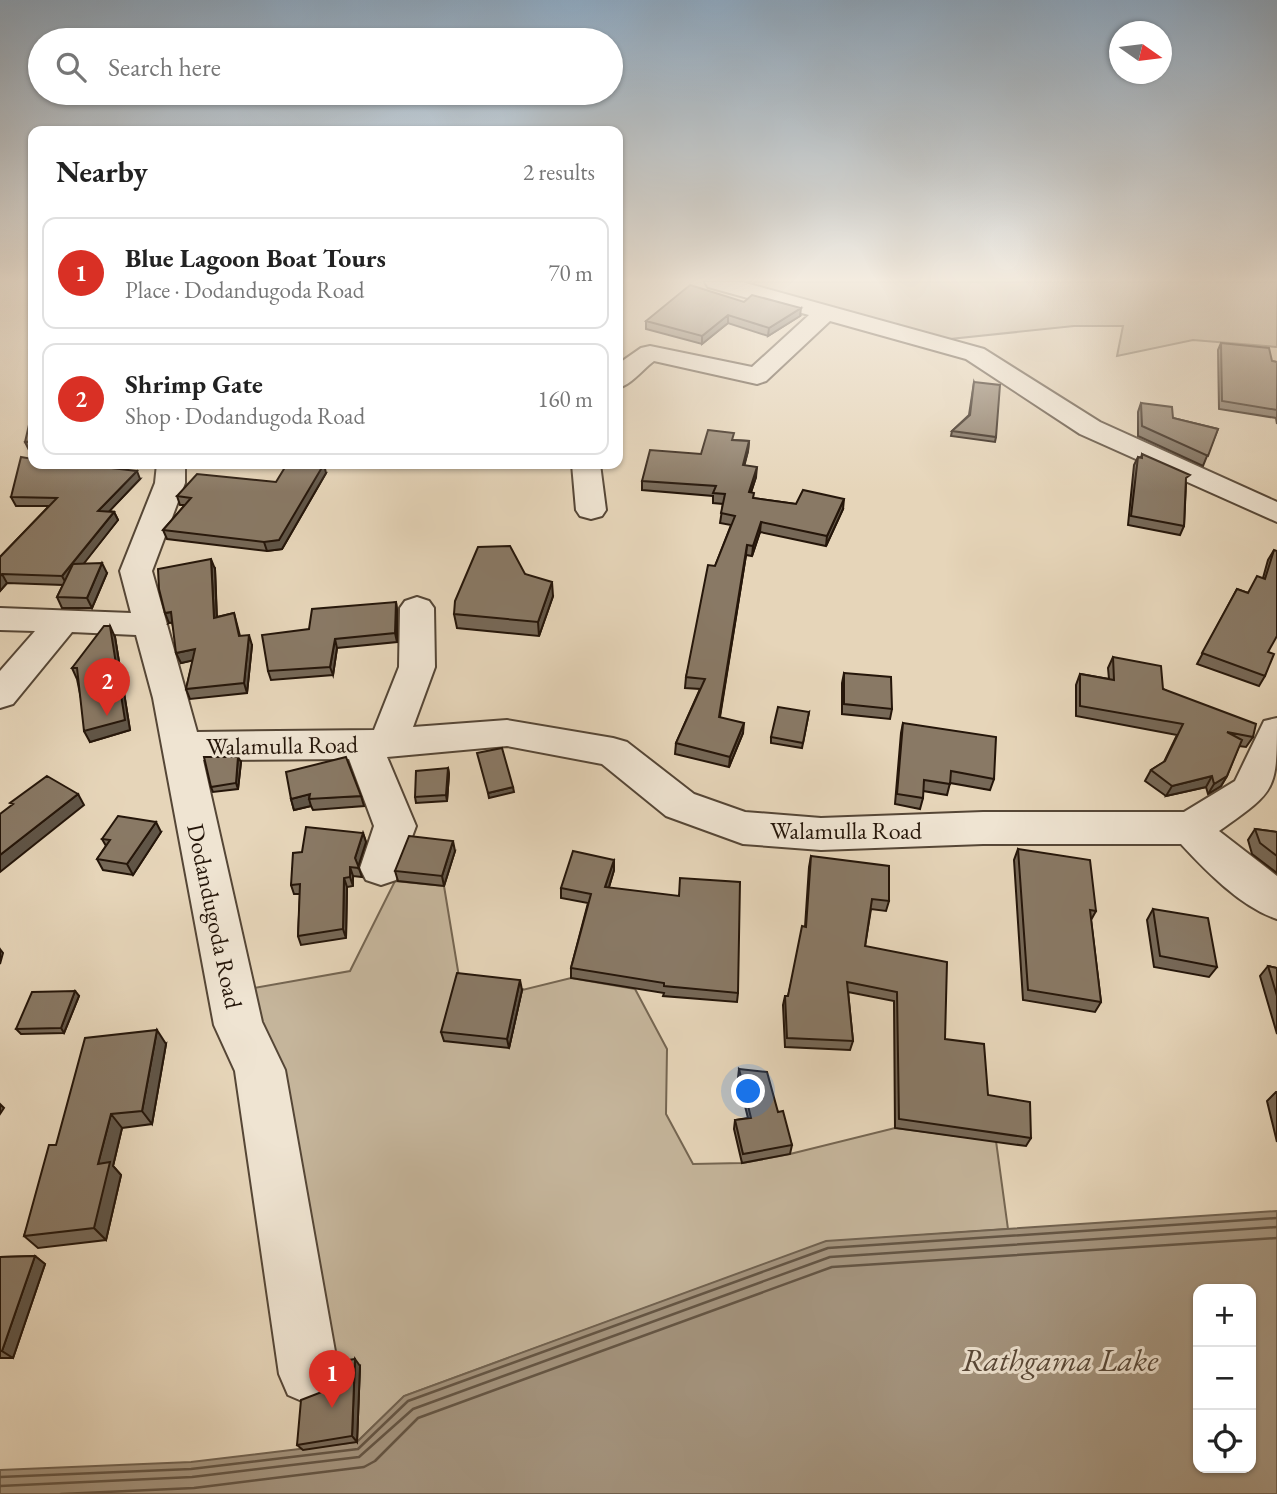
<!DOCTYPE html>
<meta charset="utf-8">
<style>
body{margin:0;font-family:"EB Garamond",serif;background:#f2f2f2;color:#222}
.controls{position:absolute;right:21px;bottom:21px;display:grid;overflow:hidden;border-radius:14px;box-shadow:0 2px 5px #0004}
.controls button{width:63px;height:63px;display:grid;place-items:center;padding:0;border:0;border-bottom:2px solid #e0e0e0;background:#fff;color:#222;font:35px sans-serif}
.compass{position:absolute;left:1109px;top:21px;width:63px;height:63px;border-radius:50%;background:#fff;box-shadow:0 2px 5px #0004;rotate:104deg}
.you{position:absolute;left:749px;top:1092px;width:24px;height:24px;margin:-18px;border:5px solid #fff;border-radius:50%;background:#1a73e8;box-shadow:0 0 0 10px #1a73e833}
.badge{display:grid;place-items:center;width:46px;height:46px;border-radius:50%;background:#d93025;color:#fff;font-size:23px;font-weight:700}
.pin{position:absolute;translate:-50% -58px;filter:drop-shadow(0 2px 4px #0008)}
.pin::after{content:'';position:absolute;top:37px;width:24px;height:21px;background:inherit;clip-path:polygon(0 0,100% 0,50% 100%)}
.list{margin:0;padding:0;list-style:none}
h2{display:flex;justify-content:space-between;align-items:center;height:91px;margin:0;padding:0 28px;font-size:30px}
h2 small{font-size:23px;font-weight:400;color:#767676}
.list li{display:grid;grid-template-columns:46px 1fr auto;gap:21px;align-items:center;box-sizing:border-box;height:112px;margin:0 14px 14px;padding:0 14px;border:2px solid #e0e0e0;border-radius:14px}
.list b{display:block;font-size:26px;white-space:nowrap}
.list p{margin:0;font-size:23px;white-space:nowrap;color:#767676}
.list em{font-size:23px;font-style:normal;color:#767676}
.icon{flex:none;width:38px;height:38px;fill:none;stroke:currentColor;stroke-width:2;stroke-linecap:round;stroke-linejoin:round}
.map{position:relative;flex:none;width:1277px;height:1494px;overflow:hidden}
.search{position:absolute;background:#fff;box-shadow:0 2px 5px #0004;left:28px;top:28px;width:595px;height:77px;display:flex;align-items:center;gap:18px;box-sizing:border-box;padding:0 24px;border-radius:38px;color:#767676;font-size:26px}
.panel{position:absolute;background:#fff;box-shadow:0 2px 5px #0004;left:28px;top:126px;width:595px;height:343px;border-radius:14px}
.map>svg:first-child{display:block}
</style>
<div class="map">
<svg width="1277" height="1494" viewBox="0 0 1277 1494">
<rect width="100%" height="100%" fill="#e6d5b9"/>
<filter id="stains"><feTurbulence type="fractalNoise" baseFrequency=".00286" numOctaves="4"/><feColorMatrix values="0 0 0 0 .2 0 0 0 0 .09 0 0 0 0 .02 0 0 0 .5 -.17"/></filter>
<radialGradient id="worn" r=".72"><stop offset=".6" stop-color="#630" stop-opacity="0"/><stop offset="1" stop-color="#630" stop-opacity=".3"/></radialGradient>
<!-- green -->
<path fill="#c5b59b" stroke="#756652" stroke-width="2" d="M716 282H1277V347L1193 340 1117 356 1123 326H1074L931 341Z
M395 881 444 886 460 983 509 1048 522 990 571 978 635 989 667 1049 666 1114 693 1164 742 1163 790 1154 895 1128 996 1141 1008 1229 826 1242 404 1396 357 1442 309 1374 231 992 350 971Z"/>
<!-- water -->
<path fill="#a4947e" stroke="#716250" stroke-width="2" fill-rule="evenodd" d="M1277 1211V1494H0V1470L191 1462 357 1442 404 1396 826 1241ZM1198 1289H1251V1468H1198Z"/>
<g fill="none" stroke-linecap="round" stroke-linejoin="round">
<!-- shore -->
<path stroke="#645544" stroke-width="2.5" d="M0 1477 191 1469 358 1449 408 1401 828 1248 1277 1218
M0 1486 192 1477 359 1457 413 1409 830 1257 1277 1227
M61 1494 194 1488 364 1467 375 1461 418 1418 832 1267 1277 1238"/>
<defs>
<path id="minor" d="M705 282H742L984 349 1100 422 1277 502V522L1080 434 966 359 830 321 766 381 757 384 654 361C642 370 631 385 618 388V364L641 348 650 346 752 367 809 315 708 287Z
M157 464H185V483L152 571 197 732 374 730 399 667 400 608 405 601 417 597 429 601 434 608 435 667 413 727 507 720 613 738 627 742 694 794 745 812 821 818 983 812H1184L1235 781 1264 721 1277 718C1277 791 1277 790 1219 831L1277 876V919C1241 907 1206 871 1181 844H983L821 850 743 844 666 816 602 764 507 746 387 757 416 826 396 880 381 885 366 880 360 868 374 826 349 759 203 760 262 1022 285 1070 339 1374 330 1395 309 1404 288 1395 279 1374 235 1071 214 1025 153 698 136 635 72 632 13 704 0 708V671L35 631 0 630V608L131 613 120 571 155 483Z
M572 464H600L606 510 602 516 591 519 580 516 576 510Z"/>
</defs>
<!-- minor casing -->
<use href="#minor" stroke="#554636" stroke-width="4"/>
<!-- minor -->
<use href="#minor" fill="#efe4d2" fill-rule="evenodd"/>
</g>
<!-- wall -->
<path fill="#766857" stroke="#25160a" stroke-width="2" d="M744 302 800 316 768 336 728 323 702 344 646 329V321Z
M1221 343 1272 361 1277 362V424L1276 418 1219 409 1218 350Z
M974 382 996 437 995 442 951 436 952 431 969 415Z
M1141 403 1173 418 1218 429 1203 466 1138 436V412Z
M733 440 749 441 748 451 744 465 756 477 751 492 753 498 796 504 843 509 826 546 760 532 752 556 746 555 720 717 743 733 729 767 675 754 676 743 700 689 685 688 686 677 715 566 731 525 720 523 723 504 713 503V496L642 490V481Z
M1142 454 1186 484 1184 526 1180 535 1128 525 1134 465 1138 457 1141 458Z
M326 473 282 549 267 551 167 539 163 530 185 505H180L177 496 276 482Z
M140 479 109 511 114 512 118 520 83 564 107 573 92 608H62L57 597 63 585 7 583 0 591V557L49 506H16L11 497Z
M1274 550 1268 652 1265 676 1259 686 1197 664 1237 589 1248 593 1263 578 1268 560Z
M215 569 217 617 234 613 240 636 252 645 247 693 190 699 186 689 193 660 181 663 172 622 169 623Z
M525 574 553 596 539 636 457 628 454 614Z
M396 602 397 610V642L337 648 333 675 271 680 268 671 309 629Z
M115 637 130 730 90 742 77 679 72 668Z
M1113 657 1163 689 1253 737 1246 747 1239 746 1227 776 1221 786 1208 794 1206 787 1166 796 1145 781 1151 770 1164 762 1177 735 1076 716V685L1080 674 1109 679 1108 668Z
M844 673 892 709 890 719 842 714V683Z
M809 712 802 748 771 743V737Z
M903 723 994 779 990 790 950 783 947 795 923 791V798L920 809 895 804 901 733Z
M241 762 238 789 213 792 211 787Z
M448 768 449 774 447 801 416 803 415 797Z
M361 796 364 806 313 810 311 806 294 810 291 799Z
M1255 829 1277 832V873L1252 854 1248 840Z
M161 832 133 875 103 870 97 859 106 846 102 839Z
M363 833 366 842 358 866 362 877 353 876V886L347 887 346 938 301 945 298 936 300 894H294L291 885 302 852Z
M1018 849 1096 911 1091 920 1101 1002 1095 1012 1023 1000 1014 860Z
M455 851 444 886 398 881 395 871Z
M811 856 889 901 886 911 871 909 865 946 945 1039 988 1095 1031 1138 1026 1146 895 1128 894 1001 848 992 853 1041 850 1050 785 1047 783 1005 785 996H788L805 927 809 867Z
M614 860V870L609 887 738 993 737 1002 663 996 664 993 571 978V968L588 903 561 898V888Z
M1153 909 1217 967 1209 977 1154 967 1147 920Z
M1268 966 1277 968V1034L1260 976Z
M522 990 509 1048 444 1041 441 1032Z
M75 991 79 996 64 1033 21 1034 16 1029Z
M166 1044 152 1124 122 1128 113 1166 121 1175 106 1240 38 1248 24 1236 56 1145Z
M739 1069 778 1112 792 1145 790 1154 742 1163 734 1129 735 1120 748 1118 738 1078Z
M1276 1092H1277V1142L1267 1101Z
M35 1256 45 1264 13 1358H0V1257Z
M360 1366 357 1442 303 1450 297 1445 327 1390Z"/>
<!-- shaded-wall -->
<path fill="#605547" stroke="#25160a" stroke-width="2" d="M620 282H623L618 292V286Z
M801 308 800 316 768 336 769 328Z
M728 315V323L702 344V336Z
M33 441V449L29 450 25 442Z
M749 441 748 451 742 475 743 465Z
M324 464 326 473 282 549 267 551 264 542Z
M757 467 756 477 748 502 749 492Z
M137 471 140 479 102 519 98 511Z
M844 499 843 509 826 546 827 536Z
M114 512 118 520 67 585 62 576Z
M761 522 760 532 752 556 753 546Z
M747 545 746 555 718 727 719 717Z
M211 559 215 569 217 628 214 618Z
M102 563 107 573 92 608 87 598Z
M2 574 7 583 0 591V576Z
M552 582 553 596 539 636 538 622Z
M396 602 397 610V642L395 633Z
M171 612 175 622 169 623 165 613Z
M110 626 115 637 130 730 90 742 84 731Z
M249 635 252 645 247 693 244 683Z
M335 639 337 648 333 675 330 667Z
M195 649 199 659 181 663 176 653Z
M744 723 743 733 729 767 730 757Z
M238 757 241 762 238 789 236 783Z
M448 768 449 774 447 801 446 795Z
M1212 776 1206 787 1166 796 1172 786Z
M1227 776 1221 786 1208 794 1214 784Z
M513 787 514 792 489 798 488 793Z
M78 794 84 805 0 872V855Z
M310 794 309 799 311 806 294 810 291 799Z
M156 822 161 832 133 875 127 864Z
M363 833 366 842 358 867 355 858Z
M453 841 455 851 444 886 442 876Z
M614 860V870L606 897 605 887Z
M350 867 353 876V886L350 877Z
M344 878 347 887 346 938 343 929Z
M0 949 3 953 0 964Z
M520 980 522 990 509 1048 507 1039Z
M75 991 79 996 64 1033 61 1028Z
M157 1030 166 1044 152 1124 142 1111Z
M0 1104 4 1108 0 1114Z
M111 1114 122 1128 113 1166 121 1175 106 1240 94 1228 98 1164Z
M35 1256 45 1264 13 1358 2 1351Z
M355 1359 360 1366 357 1442 352 1436Z"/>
<!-- building -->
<path fill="#897965" stroke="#25160a" stroke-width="2" d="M690 285 744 302 752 295 801 308 769 328 728 315 702 336 646 321Z
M1221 343 1269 348 1272 361 1277 362V410L1222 401Z
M974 382 1000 385 996 437 952 431 970 415Z
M1141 403 1172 407 1173 418 1218 429 1208 456 1142 426Z
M31 416H33V441L25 442Z
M708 430 734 433 732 440 749 441 743 465 757 467 749 492 754 493 753 498 796 504 803 490 844 499 827 536 761 522 753 546 747 545 719 717 744 723 730 757 676 743 705 679 686 677 708 565 715 566 735 516 721 513 725 494 713 493 716 486 642 481 650 450 701 454Z
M1142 454 1190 475 1186 478 1184 526 1131 516 1138 457 1142 458Z
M21 457 33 459V464H77L137 471 98 511 114 512 62 576 2 574 0 576V557L57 498 11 497Z
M287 464H324L279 540 264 542 163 530 191 498 177 496 197 474 276 482Z
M510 546 525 574 552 582 538 622 454 614 455 601 478 547Z
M1274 550 1277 551V636L1268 652 1274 654 1265 676 1202 653 1237 589 1248 593 1257 576 1265 579Z
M211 559 214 618 234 613 239 636 249 635 244 683 186 689 195 649 176 653 171 612 165 613 159 589 158 569Z
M102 563 87 598 57 597 73 564Z
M396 602 395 633 335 639 330 667 268 671 262 635 309 629 312 609Z
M104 626H110L125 720 84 731 77 668H72Z
M1113 657 1161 666 1163 689 1256 724 1253 737 1227 732 1242 740 1227 776 1214 784 1212 776 1172 786 1151 770 1165 761 1183 724 1080 706V674L1114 680Z
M844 673 891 677 892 709 844 704Z
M778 707 809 712 803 743 771 737Z
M903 723 996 737 994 779 951 771 950 784 924 780 923 798 897 794Z
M502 748 513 787 488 793 477 753Z
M204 757H238L236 783 211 787Z
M346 757 361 796 309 799 310 794 291 799 286 772Z
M448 768 446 795 415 797 416 771Z
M47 776 78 794 0 855V814L13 804 10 803Z
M118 816 156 822 127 864 97 859 110 840 102 839Z
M306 827 363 833 355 858 359 868 350 867V877L344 878 343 929 298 936 300 884 291 885 293 853 302 852Z
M1255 829 1277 832V856L1260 843Z
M409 836 453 841 442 876 395 871Z
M1018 849 1090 860 1096 911 1090 910 1101 1002 1028 990Z
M573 851 614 860 605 887 679 896 680 878 740 882 738 993 664 986V983L571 968 591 894 561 888Z
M811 856 889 866V901L872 899 865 946 947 962 945 1039 984 1044 988 1095 1030 1102 1031 1138 899 1119 897 992 847 982 853 1041 787 1038 785 996H788L802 926 806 927Z
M1153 909 1208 918 1217 967 1160 956Z
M1268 966 1277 968V996Z
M457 973 520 980 507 1039 441 1032Z
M75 991 61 1028 16 1029 32 992Z
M157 1030 142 1111 111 1114 98 1164 110 1162 94 1228 24 1236 49 1145H56L85 1038Z
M739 1069 767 1072 778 1112 783 1111 792 1145 743 1154 735 1120 751 1118Z
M35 1256 2 1351H0V1257Z
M355 1359 352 1436 297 1445 301 1400 327 1390 336 1368V1362Z"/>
<!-- sky -->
<linearGradient id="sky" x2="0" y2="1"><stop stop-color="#8da7be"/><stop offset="0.57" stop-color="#f4ece0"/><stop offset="1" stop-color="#f4ece0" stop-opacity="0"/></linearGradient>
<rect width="1277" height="492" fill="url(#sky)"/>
<g text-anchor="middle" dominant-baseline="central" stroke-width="6" stroke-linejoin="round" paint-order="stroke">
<!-- street labels -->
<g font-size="24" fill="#25160a" stroke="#efe4d2">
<text transform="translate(282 745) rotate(-1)">Walamulla Road</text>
<text x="846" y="830">Walamulla Road</text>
<text transform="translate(215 916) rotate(78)">Dodandugoda Road</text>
</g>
<!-- near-water labels -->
<g font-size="32" font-style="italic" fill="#584838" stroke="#efe4d2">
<text x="1060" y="1360">Rathgama Lake</text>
</g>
</g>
<rect width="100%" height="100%" filter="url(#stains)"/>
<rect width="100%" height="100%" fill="url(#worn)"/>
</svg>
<div class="controls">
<button>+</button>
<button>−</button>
<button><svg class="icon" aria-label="locate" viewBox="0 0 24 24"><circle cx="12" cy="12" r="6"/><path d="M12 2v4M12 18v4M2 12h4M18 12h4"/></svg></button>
</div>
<svg class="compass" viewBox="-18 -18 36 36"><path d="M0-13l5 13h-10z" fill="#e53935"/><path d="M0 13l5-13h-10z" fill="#767676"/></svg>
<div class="you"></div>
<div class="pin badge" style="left:332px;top:1408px">1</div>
<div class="pin badge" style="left:107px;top:716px">2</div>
<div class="search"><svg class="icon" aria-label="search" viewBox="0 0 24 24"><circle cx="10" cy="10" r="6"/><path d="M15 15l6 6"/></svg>Search here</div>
<section class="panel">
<h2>Nearby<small>2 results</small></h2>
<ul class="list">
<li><span class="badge">1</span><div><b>Blue Lagoon Boat Tours</b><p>Place · Dodandugoda Road</p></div><em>70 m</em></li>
<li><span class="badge">2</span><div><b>Shrimp Gate</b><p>Shop · Dodandugoda Road</p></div><em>160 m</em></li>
</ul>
</section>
</div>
